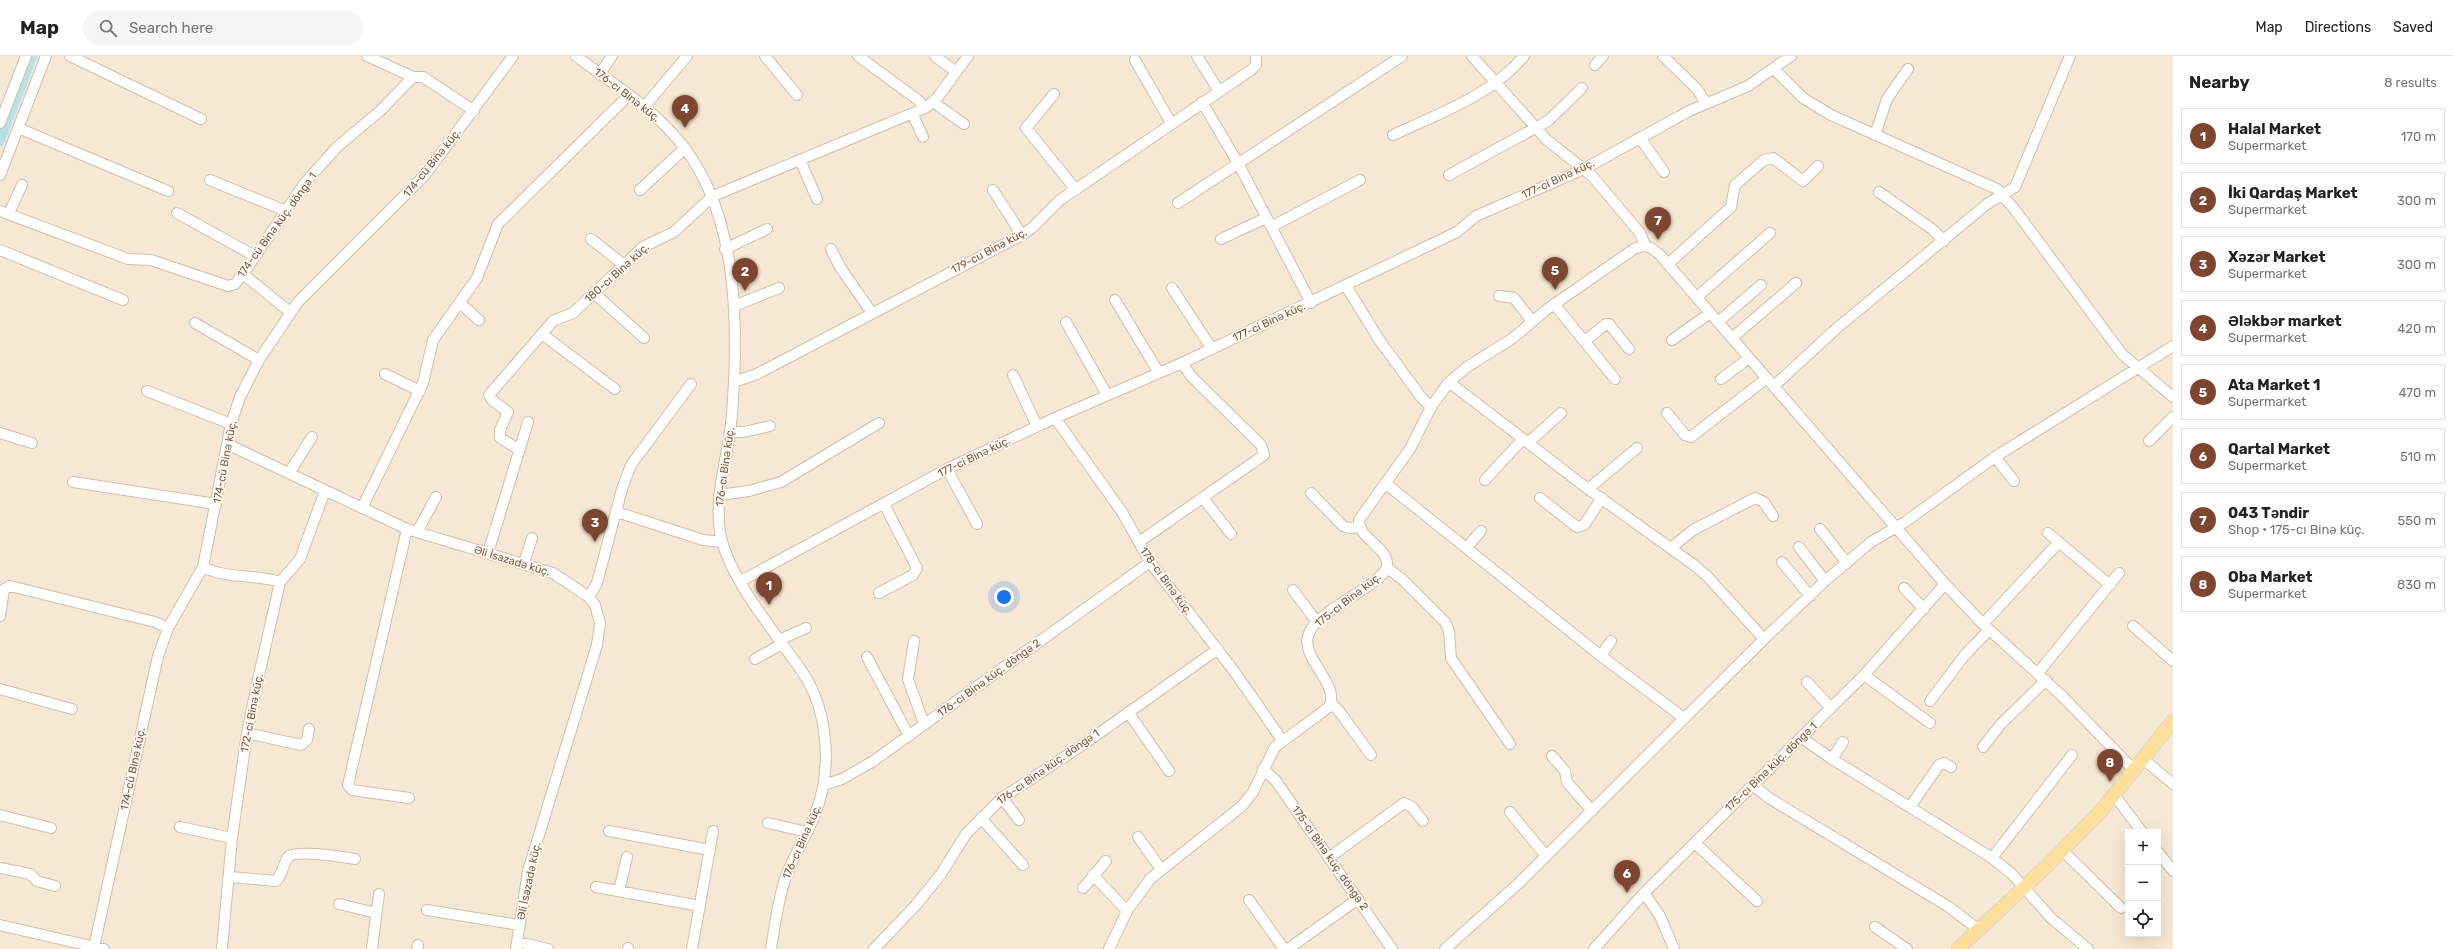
<!DOCTYPE html>
<meta charset="utf-8">
<style>
body{margin:0;font-family:Rubik,sans-serif;background:#f6f6f6;color:#222}
.controls{position:absolute;right:12px;bottom:12px;display:grid;overflow:hidden;border-radius:0px;box-shadow:0 4px 16px #0002}
.controls button{width:36px;height:36px;display:grid;place-items:center;padding:0;border:0;border-bottom:1px solid #e0e0e0;background:#fff;color:#222;font:20px sans-serif}
.you{position:absolute;left:1004px;top:541px;width:14px;height:14px;margin:-10px;border:3px solid #fff;border-radius:50%;background:#1a73e8;box-shadow:0 0 0 6px #1a73e833}
.badge{display:grid;place-items:center;width:26px;height:26px;border-radius:50%;background:#7e4631;color:#fff;font-size:13px;font-weight:700}
.pin{position:absolute;translate:-50% -33px;filter:drop-shadow(0 1px 2px #0008)}
.pin::after{content:'';position:absolute;top:21px;width:14px;height:12px;background:inherit;clip-path:polygon(0 0,100% 0,50% 100%)}
.list{margin:0;padding:0;list-style:none}
h2{display:flex;justify-content:space-between;align-items:center;height:52px;margin:0;padding:0 16px;font-size:17px}
h2 small{font-size:13px;font-weight:400;color:#767676}
.list li{display:grid;grid-template-columns:26px 1fr auto;gap:12px;align-items:center;box-sizing:border-box;height:56px;margin:0 8px 8px;padding:0 8px;border:1px solid #e0e0e0;border-radius:0px}
.list b{display:block;font-size:15px;white-space:nowrap}
.list p{margin:0;font-size:13px;white-space:nowrap;color:#767676}
.list em{font-size:13px;font-style:normal;color:#767676}
.icon{flex:none;width:22px;height:22px;fill:none;stroke:currentColor;stroke-width:2;stroke-linecap:round;stroke-linejoin:round}
.map{position:relative;flex:none;width:2173px;height:893px;overflow:hidden}
header{display:flex;align-items:center;gap:24px;box-sizing:border-box;height:56px;padding:0 20px;background:#fff;border-bottom:1px solid #e0e0e0}
header strong{font-size:19px}
nav{display:flex;gap:22px;margin-inline-start:auto;font-size:14px}
.search{width:280px;height:36px;background:#f6f6f6;display:flex;align-items:center;gap:10px;box-sizing:border-box;padding:0 14px;border-radius:22px;color:#767676;font-size:15px}
main{display:flex}
aside{flex:1;background:#fff}
.map>svg:first-child{display:block}
</style>
<header>
<strong>Map</strong>
<div class="search"><svg class="icon" aria-label="search" viewBox="0 0 24 24"><circle cx="10" cy="10" r="6"/><path d="M15 15l6 6"/></svg>Search here</div>
<nav><a>Map</a><a>Directions</a><a>Saved</a></nav>
</header>
<main>
<div class="map">
<svg width="2173" height="893" viewBox="0 0 2173 893">
<rect width="100%" height="100%" fill="#fef6e6"/>
<!-- residential -->
<path fill="#f6e8d4" fill-rule="evenodd" d="M0 0H2173V893H0ZM2128 776H2158V878H2128Z"/>
<g fill="none" stroke-linecap="round" stroke-linejoin="round">
<!-- canal -->
<path stroke="#b9e0e9" stroke-width="9" d="M0 86 33 0"/>
<defs>
<path id="minor" d="M70 0 201 63
M367 0 413 21
M576 0C609 25 645 47 673 78 739 149 739 267 732 358 729 398 714 436 720 476 728 523 777 578 803 617 830 658 832 718 814 761 806 781 794 799 786 820 778 843 775 869 771 893
M765 0 797 39
M858 0 918 44 925 52
M935 0 956 16
M1197 0 1219 35
M1472 0 1547 84 1592 120 1640 177 1645 189
M1663 0 1697 33 1706 47
M1135 4 1171 67
M1595 9 1603 0
M1774 13 1803 42 1831 59 1997 133 2015 154 2122 298 2173 341
M600 18 612 0
M1054 38 1026 72 1076 134
M933 46 964 68
M1202 46 1238 107 1311 247
M644 51 687 0
M913 59 923 81
M0 67 26 0
M18 72 168 135
M1393 79C1438 58 1492 39 1524 0
M1875 79 1887 43 1908 13
M1640 82 1664 116
M800 104 817 143
M0 119 46 0
M1449 119 1548 65 1582 32
M210 124 286 155
M640 134 685 92
M993 134 1022 179
M1879 136 1932 173 1944 185
M1178 147 1402 0
M0 155 128 203 151 204 228 230 235 228 243 218 304 128 337 91 380 55 413 21H423L474 55
M9 157 22 129
M177 157 255 200
M1271 171 1360 124
M591 183 624 209
M1221 183 1266 162
M725 193 767 173
M831 193 840 211 872 257
M0 194 123 244
M1668 208 1731 151 1735 129 1764 104 1773 102 1803 125 1818 110
M243 218 290 256
M1346 230 1380 285 1421 341 1431 351
M1172 232 1212 293
M594 237 644 282
M1499 240 1514 242 1532 265
M1697 241 1770 177
M1115 244 1159 317
M460 247 479 264
M1554 248 1615 323
M734 250 779 232
M1066 266 1107 339
M1718 266 1761 229
M195 267 259 304
M542 278 615 333
M1732 282 1796 227
M1672 284 1710 257
M1585 285 1606 268H1609L1629 293
M385 318 420 335
M1013 319 1037 370
M1721 323 1749 302
M734 326 757 318 1022 179 1032 172 1060 144 1251 14 1256 9V0
M1449 326 1588 433 1694 509 1707 520 1764 583
M1774 330 1837 272 1987 148 2015 131 2070 0
M147 335 231 368
M1667 357 1685 379 1691 381 1767 322
M1055 362 1122 456 1150 506 1234 615 1282 684
M730 376H744L770 370
M0 377 32 387
M2149 385 2173 361
M1529 386 1561 357
M227 388 407 473 553 517 589 541 595 549 600 567 597 589 528 815 516 893
M518 393 500 382V374L508 356 492 344 489 339 553 265 573 257 643 191 674 176 713 140 925 52 937 42 968 0
M1995 401 2014 425
M947 413 977 468
M289 417 312 381
M1485 424 1523 383
M73 426 216 448
M1385 427 1601 600 1684 662
M1588 433 1637 392
M1311 437 1343 470 1349 472 1360 471
M719 439 749 435 781 426 879 367
M1203 442 1231 478
M1540 442 1577 471 1584 469 1602 442
M362 452 423 327 433 284 477 222 498 168 629 39
M617 456 703 484 722 486
M407 473 348 729 352 734 409 742
M1820 473 1847 507
M417 476 436 441
M2048 477 2110 529
M1139 486 1264 399 1261 389 1191 320 1182 307
M1467 491 1481 475
M1799 491 1825 525
M1671 492 1693 474 1755 442 1764 446 1773 460
M488 497 528 366
M1782 506 1810 540
M524 507 532 482
M203 511C226 523 256 518 280 526
M1387 512 1402 523 1445 566 1449 575 1451 602 1510 688
M741 525 947 413 1055 362 1182 307 1457 176 1476 160 1584 113 1689 55 1748 30 1791 0
M1904 532 1924 553
M1293 534 1317 566
M879 537 913 519 917 512 884 448
M589 541 597 527 622 433 631 409 691 328
M0 560 4 533 10 530 155 566 168 572
M1983 568 2059 486
M2133 570 2173 605
M779 584 806 572
M914 585 908 623 924 668
M1601 600 1611 585
M867 601 909 680
M755 603 782 588
M2038 617 2119 517
M1864 619 1930 667
M1807 626 1831 652
M0 633 72 653
M1930 645 1964 600 1989 574
M1331 647 1339 655 1371 699
M1128 656 1169 715
M247 677 301 689 307 684 309 673
M1802 682 1832 703 1992 802 2012 818 2051 862 2088 893
M1983 691 2001 668 2046 624
M1552 700 1565 715 1567 726 1592 755
M1832 703 1843 686
M2143 703 2173 728
M1263 713 1276 725 1392 893
M824 729 842 723 872 706 1150 506
M1754 730 1769 742 1949 851 1979 874
M2115 740 2142 776
M1002 742 1019 764
M1910 751 1939 709 1944 707 1951 711
M1510 756 1546 800
M0 759 51 772
M981 762 1023 809
M768 767 807 776
M180 771 232 782
M609 775 710 794
M1138 781 1161 813
M1695 787 1757 845
M2063 795 2121 852
M2158 796 2173 815
M1330 801 1404 747 1412 751 1423 765
M1992 802 2072 699
M0 812 30 818 37 825 55 830
M1093 819 1127 855
M230 821 276 825C283 818 283 808 288 801 294 793 343 801 355 803
M596 831 700 850
M1083 832 1106 805
M619 835 627 801
M1644 837 1660 860 1674 893
M1249 844 1284 893
M339 848 376 857
M427 854 519 869
M0 869 104 893
M1875 871 1907 893
M517 886 548 893
M94 891 158 600 168 572 203 511 231 368 240 341 259 304 298 246 425 119 513 0
M222 893 232 782 247 677 257 628 280 526 300 503 325 435
M372 893 379 838
M417 893 418 889
M628 893V892
M692 893 713 775
M874 893 916 849 941 818 966 778 1002 742 1084 688 1218 593
M1109 893 1127 855 1150 823 1242 750 1253 736 1275 691 1329 651C1341 629 1301 603 1308 580 1315 554 1372 536 1387 512 1390 490 1358 484 1359 464L1410 393 1431 351 1449 326 1467 311 1513 282 1546 254 1634 193C1644 187 1652 191 1660 199L1945 528 1983 568 2062 640 2135 715
M1288 893 1358 843
M1445 893 1519 827 1764 583 1825 525 1871 486 1905 466 1995 401 2173 290
M1594 893 1644 837 1864 619 1945 528"/>
<path id="major" d="M1958 893 2048 809 2101 755 2173 665"/>
</defs>
<!-- minor casing -->
<use href="#minor" stroke="#d0beaa" stroke-width="12"/>
<!-- major casing -->
<use href="#major" stroke="#dcd5cf" stroke-width="15"/>
<!-- minor -->
<use href="#minor" stroke="#fff" stroke-width="10"/>
<!-- major -->
<use href="#major" stroke="#ffdf9c" stroke-width="13"/>
</g>
<g text-anchor="middle" dominant-baseline="central" stroke-width="3.5" stroke-linejoin="round" paint-order="stroke">
<!-- street labels -->
<g font-size="11" fill="#795c48" stroke="#fff9ee">
<text transform="translate(627 39) rotate(38)">176-cı Binə küç.</text>
<text transform="translate(432 107) rotate(-51)">174-cü Binə küç.</text>
<text transform="translate(1558 123) rotate(-25)">177-ci Binə küç.</text>
<text transform="translate(277 169) rotate(-54)">174-cü Binə küç. döngə 1</text>
<text transform="translate(989 195) rotate(-28)">179-cu Binə küç.</text>
<text transform="translate(617 217) rotate(-42)">180-cı Binə küç.</text>
<text transform="translate(1269 266) rotate(-25)">177-ci Binə küç.</text>
<text transform="translate(974 401) rotate(-26)">177-ci Binə küç.</text>
<text transform="translate(225 406) rotate(-79)">174-cü Binə küç.</text>
<text transform="translate(725 411) rotate(-82)">176-cı Binə küç.</text>
<text transform="translate(512 505) rotate(17)">Əli İsazadə küç.</text>
<text transform="translate(1166 525) rotate(54)">178-cı Binə küç.</text>
<text transform="translate(1348 544) rotate(-38)">175-cı Binə küç.</text>
<text transform="translate(989 622) rotate(-36)">176-cı Binə küç. döngə 2</text>
<text transform="translate(252 657) rotate(-79)">172-ci Binə küç.</text>
<text transform="translate(1048 711) rotate(-35)">176-cı Binə küç. döngə 1</text>
<text transform="translate(1771 711) rotate(-44)">175-cı Binə küç. döngə 1</text>
<text transform="translate(133 713) rotate(-78)">174-cü Binə küç.</text>
<text transform="translate(802 786) rotate(-66)">176-cı Binə küç.</text>
<text transform="translate(1330 802) rotate(55)">175-cı Binə küç. döngə 2</text>
<text transform="translate(529 825) rotate(-78)">Əli İsazadə küç.</text>
</g>
</g>
</svg>
<div class="controls">
<button>+</button>
<button>−</button>
<button><svg class="icon" aria-label="locate" viewBox="0 0 24 24"><circle cx="12" cy="12" r="6"/><path d="M12 2v4M12 18v4M2 12h4M18 12h4"/></svg></button>
</div>
<div class="you"></div>
<div class="pin badge" style="left:769px;top:549px">1</div>
<div class="pin badge" style="left:745px;top:235px">2</div>
<div class="pin badge" style="left:595px;top:486px">3</div>
<div class="pin badge" style="left:685px;top:72px">4</div>
<div class="pin badge" style="left:1555px;top:234px">5</div>
<div class="pin badge" style="left:1627px;top:837px">6</div>
<div class="pin badge" style="left:1658px;top:184px">7</div>
<div class="pin badge" style="left:2110px;top:726px">8</div>
</div>
<aside>
<h2>Nearby<small>8 results</small></h2>
<ul class="list">
<li><span class="badge">1</span><div><b>Halal Market</b><p>Supermarket</p></div><em>170 m</em></li>
<li><span class="badge">2</span><div><b>İki Qardaş Market</b><p>Supermarket</p></div><em>300 m</em></li>
<li><span class="badge">3</span><div><b>Xəzər Market</b><p>Supermarket</p></div><em>300 m</em></li>
<li><span class="badge">4</span><div><b>Ələkbər market</b><p>Supermarket</p></div><em>420 m</em></li>
<li><span class="badge">5</span><div><b>Ata Market 1</b><p>Supermarket</p></div><em>470 m</em></li>
<li><span class="badge">6</span><div><b>Qartal Market</b><p>Supermarket</p></div><em>510 m</em></li>
<li><span class="badge">7</span><div><b>043 Təndir</b><p>Shop · 175-cı Binə küç.</p></div><em>550 m</em></li>
<li><span class="badge">8</span><div><b>Oba Market</b><p>Supermarket</p></div><em>830 m</em></li>
</ul>
</aside>
</main>
